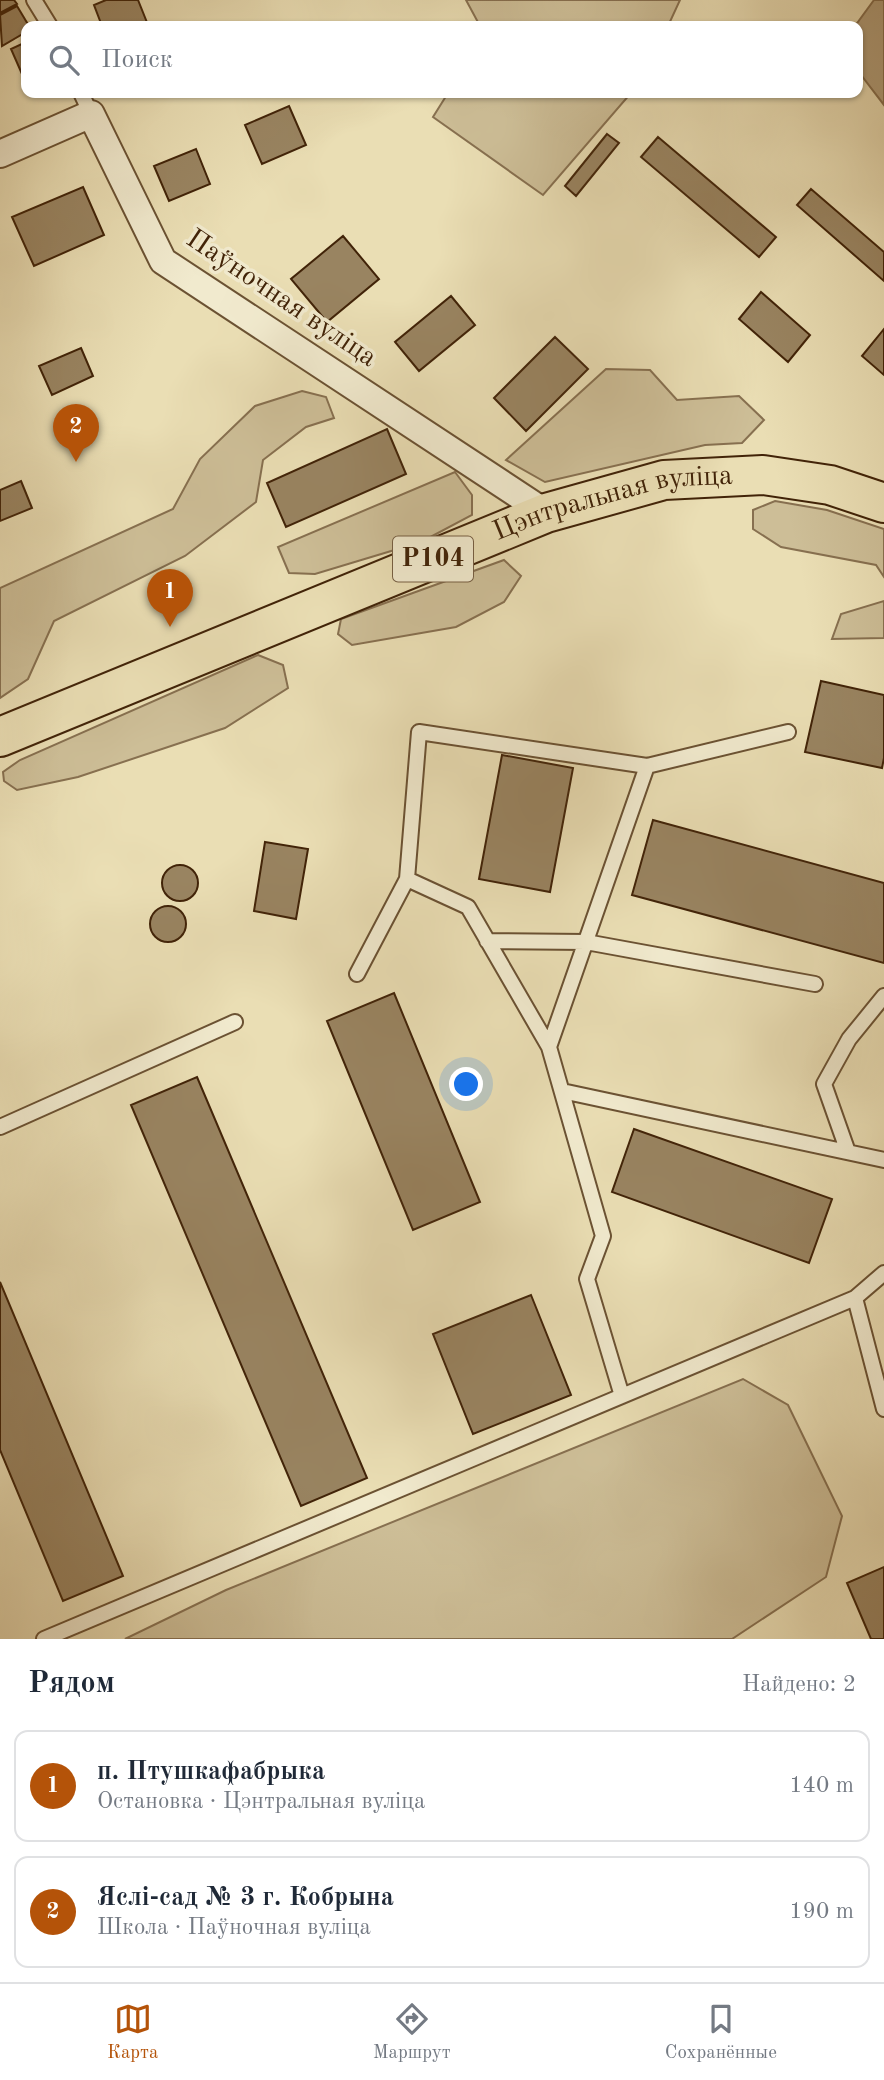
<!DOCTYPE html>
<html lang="ru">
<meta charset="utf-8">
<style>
body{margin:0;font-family:"Old Standard TT",serif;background:#f2f2f3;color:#1f2937}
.you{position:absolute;left:467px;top:1085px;width:24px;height:24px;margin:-18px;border:5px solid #fff;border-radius:50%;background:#1a73e8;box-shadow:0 0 0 10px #1a73e833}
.badge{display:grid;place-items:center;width:46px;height:46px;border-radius:50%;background:#b45309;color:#fff;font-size:23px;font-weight:700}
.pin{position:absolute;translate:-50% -58px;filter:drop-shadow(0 2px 4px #0008)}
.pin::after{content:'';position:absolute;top:37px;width:24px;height:21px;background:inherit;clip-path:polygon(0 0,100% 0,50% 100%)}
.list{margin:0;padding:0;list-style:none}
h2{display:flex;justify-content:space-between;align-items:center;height:91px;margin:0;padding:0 28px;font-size:30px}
h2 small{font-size:23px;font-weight:400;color:#747a83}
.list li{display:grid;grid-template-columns:46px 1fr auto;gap:21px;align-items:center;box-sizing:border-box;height:112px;margin:0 14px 14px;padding:0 14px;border:2px solid #e0e1e3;border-radius:14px}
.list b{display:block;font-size:26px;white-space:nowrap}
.list p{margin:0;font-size:23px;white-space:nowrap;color:#747a83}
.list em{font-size:23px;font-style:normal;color:#747a83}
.icon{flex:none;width:38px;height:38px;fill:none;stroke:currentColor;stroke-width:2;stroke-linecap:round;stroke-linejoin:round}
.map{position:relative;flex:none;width:884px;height:1639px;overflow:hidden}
.search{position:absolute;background:#fff;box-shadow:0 2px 5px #0004;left:21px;right:21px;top:21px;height:77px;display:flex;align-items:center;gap:18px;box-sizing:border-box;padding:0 24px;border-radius:14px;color:#747a83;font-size:26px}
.sheet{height:343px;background:#fff}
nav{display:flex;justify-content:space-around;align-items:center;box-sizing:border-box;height:98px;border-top:2px solid #e0e1e3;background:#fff;font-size:19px;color:#747a83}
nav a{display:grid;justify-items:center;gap:4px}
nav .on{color:#b45309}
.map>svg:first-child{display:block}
</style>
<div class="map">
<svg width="884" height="1639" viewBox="0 0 884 1639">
<rect width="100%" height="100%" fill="#eadeb4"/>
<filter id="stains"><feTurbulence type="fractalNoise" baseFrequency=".00286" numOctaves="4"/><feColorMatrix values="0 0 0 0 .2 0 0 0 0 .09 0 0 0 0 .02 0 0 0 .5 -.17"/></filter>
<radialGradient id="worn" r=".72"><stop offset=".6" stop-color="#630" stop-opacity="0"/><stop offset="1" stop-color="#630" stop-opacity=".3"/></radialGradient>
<!-- green -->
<path fill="#cdbe97" stroke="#877050" stroke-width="2" d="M466 0H680L668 26H480Z
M448 93H631L543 195 433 117Z
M606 369 650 370 677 400 739 396 764 420 742 443 705 445 545 482 506 460Z
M302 391 326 397 334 418 306 427 263 460 256 502 185 556 54 621 28 679 0 698V588L173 509 200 459 255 406Z
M455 472 472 495V515L421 542 315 574 289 573 278 547Z
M775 501 827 510 884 529V577L876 565 781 547 753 529V510Z
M504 560 521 576 504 602 456 627 352 645 338 634 341 619Z
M884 601V638L832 639 841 614Z
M258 655 283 665 288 688 225 728 78 777 17 790 4 781 3 772 20 760Z
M743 1379 788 1405 842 1516 826 1577 732 1639H125L226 1590Z"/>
<!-- water -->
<path fill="#b19e7a" stroke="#846d4c" stroke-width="2" d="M874 0H884V105L858 71V26H855Z"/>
<!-- building -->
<path fill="#998461" stroke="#412308" stroke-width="2" d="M0 0H14L17 4 0 13Z
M106 0H138L148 25 102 26 94 5Z
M17 6 29 26H26V32L2 46 0 15Z
M26 42V73L22 74 11 49Z
M289 106 306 145 262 164 245 125Z
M607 134 619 143 576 196 565 186Z
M658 137 776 237 759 257 641 157Z
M196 149 210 184 169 201 154 166Z
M83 187 104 235 34 266 12 217Z
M811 189 884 252V281L797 205Z
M343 236 379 279 327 322 291 279Z
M761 292 810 335 788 362 739 319Z
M451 296 475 325 419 371 395 342Z
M884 329V375L862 356Z
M555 337 588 369 526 431 494 398Z
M81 348 93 376 52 395 39 366Z
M387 429 406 474 286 527 267 483Z
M21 481 32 508 0 521V490Z
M821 681 884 695V758L882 768 805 752Z
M502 755 573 768 550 892 479 879Z
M653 820 884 883V963L632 895Z
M265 842 308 849 296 919 254 911Z
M162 883a18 18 0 1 1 36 0a18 18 0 1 1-36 0Z
M150 924a18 18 0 1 1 36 0a18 18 0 1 1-36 0Z
M394 993 480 1202 413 1230 327 1021Z
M197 1077 367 1478 301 1506 131 1105Z
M634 1129 832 1199 809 1263 612 1192Z
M0 1282 123 1576 63 1601 0 1450Z
M531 1295 571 1395 473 1434 433 1334Z
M884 1567V1639H871L847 1583Z"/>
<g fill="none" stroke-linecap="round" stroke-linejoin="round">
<defs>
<path id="lane" d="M34 0 50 26
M81 93 91 114
M487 941 586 942 815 984
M357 974 407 879
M549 1047 647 766
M562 1091 884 1160
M0 1127 235 1022
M848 1152 824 1084 849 1039 884 996
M855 1298 884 1409
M622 1396 587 1279 603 1236 549 1047 468 907 407 879 419 732 647 766 788 732
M44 1639 855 1298 884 1273"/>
<path id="street" d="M0 154 91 114 163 261 546 513"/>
<g id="primary">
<path id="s1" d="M0 737 546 513 664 480 763 475 830 485 884 503"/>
</g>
</defs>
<!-- lane casing -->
<use href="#lane" stroke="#6b5233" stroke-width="18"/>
<!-- street casing -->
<use href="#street" stroke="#6b5233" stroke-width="30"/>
<!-- primary casing -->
<use href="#primary" stroke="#412308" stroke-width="42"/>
<!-- lane -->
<use href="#lane" stroke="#f1eace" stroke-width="14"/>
<!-- street -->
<use href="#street" stroke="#f1eace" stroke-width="26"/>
<!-- primary -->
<use href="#primary" stroke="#eadeb4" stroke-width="38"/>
</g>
<g text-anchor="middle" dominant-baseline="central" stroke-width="7" stroke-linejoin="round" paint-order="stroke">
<!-- shield labels -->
<rect fill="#f1eace" stroke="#765f43" stroke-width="2" x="393" y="536.5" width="80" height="45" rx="5"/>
<g font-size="26" font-weight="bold" fill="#412308">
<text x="433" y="559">Р104</text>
</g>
<!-- street labels -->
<g font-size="28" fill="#412308" stroke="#f1eace">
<text transform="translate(281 299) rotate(34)">Паўночная вуліца</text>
<text stroke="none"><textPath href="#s1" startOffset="658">Цэнтральная вуліца</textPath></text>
</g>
</g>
<rect width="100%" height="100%" filter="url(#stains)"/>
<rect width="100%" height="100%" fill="url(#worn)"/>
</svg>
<div class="you"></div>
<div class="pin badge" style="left:170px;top:627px">1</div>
<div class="pin badge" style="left:76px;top:462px">2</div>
<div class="search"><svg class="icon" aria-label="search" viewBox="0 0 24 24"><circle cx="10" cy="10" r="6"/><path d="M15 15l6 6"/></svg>Поиск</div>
</div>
<section class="sheet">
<h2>Рядом<small>Найдено: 2</small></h2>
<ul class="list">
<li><span class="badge">1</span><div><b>п. Птушкафабрыка</b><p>Остановка · Цэнтральная вуліца</p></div><em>140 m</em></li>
<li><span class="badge">2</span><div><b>Яслі-сад № 3 г. Кобрына</b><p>Школа · Паўночная вуліца</p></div><em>190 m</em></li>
</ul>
</section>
<nav>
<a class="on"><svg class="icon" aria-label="map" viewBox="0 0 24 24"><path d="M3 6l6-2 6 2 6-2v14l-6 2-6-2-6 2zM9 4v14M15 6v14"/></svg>Карта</a>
<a><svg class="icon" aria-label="directions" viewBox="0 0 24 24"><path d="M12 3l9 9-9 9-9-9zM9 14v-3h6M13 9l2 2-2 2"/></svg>Маршрут</a>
<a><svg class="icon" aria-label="saved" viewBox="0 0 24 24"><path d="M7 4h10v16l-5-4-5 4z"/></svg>Сохранённые</a>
</nav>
